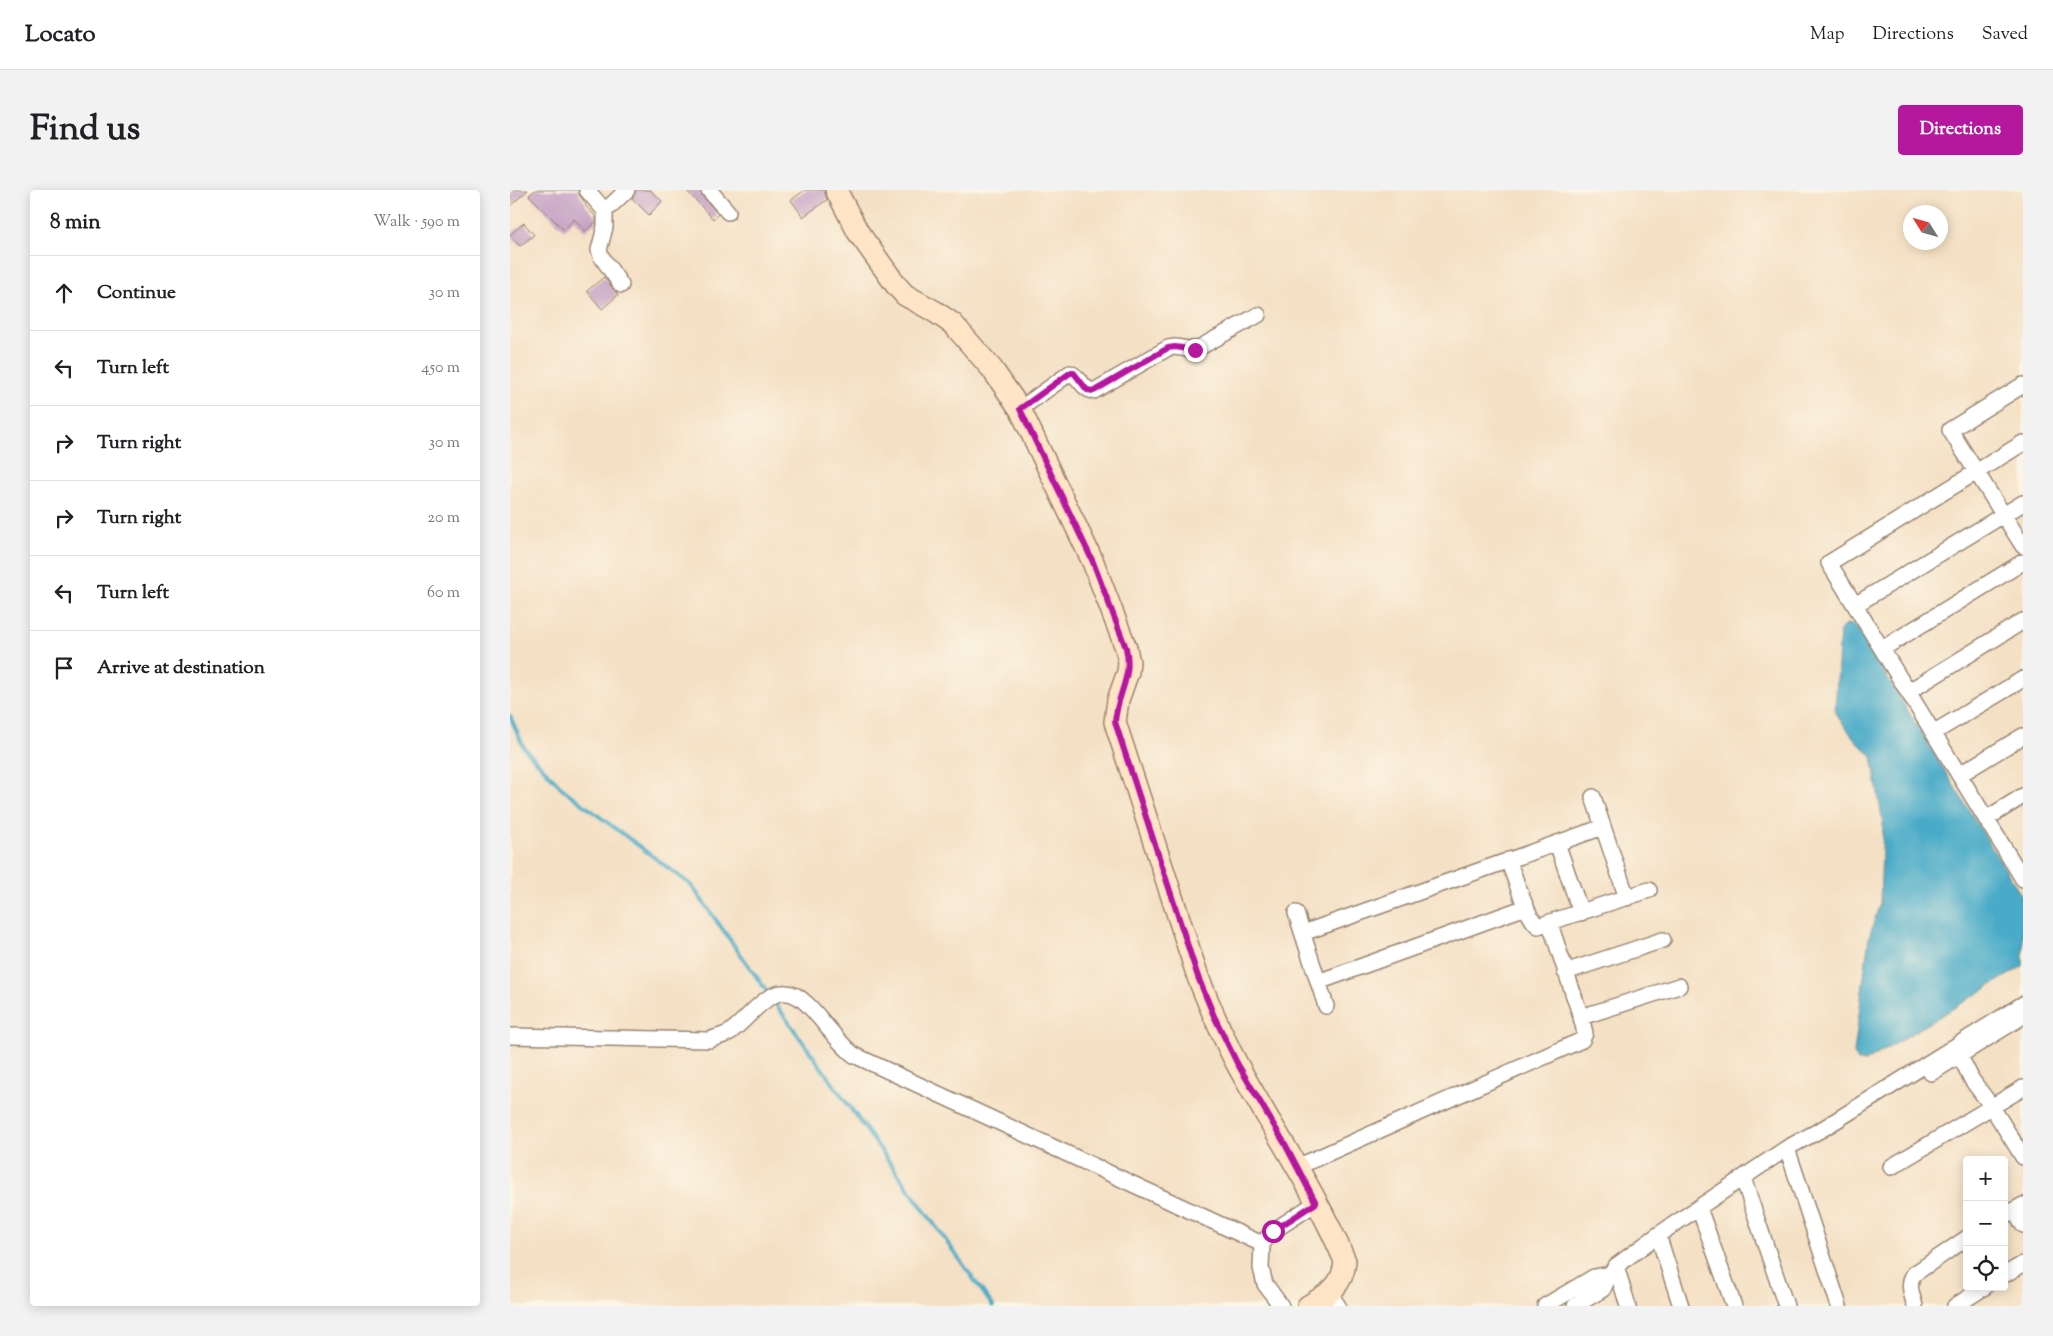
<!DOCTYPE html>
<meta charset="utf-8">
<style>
body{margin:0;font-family:"Sorts Mill Goudy",serif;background:#f2f2f2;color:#202124}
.controls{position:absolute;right:15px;bottom:15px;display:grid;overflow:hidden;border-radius:5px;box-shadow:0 2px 12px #0003}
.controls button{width:45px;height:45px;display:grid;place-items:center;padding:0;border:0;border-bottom:1px solid #e0e0e0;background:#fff;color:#202124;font:25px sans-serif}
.compass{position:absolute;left:1393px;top:15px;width:45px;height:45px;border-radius:50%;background:#fff;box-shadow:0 2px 12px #0003;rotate:307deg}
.stop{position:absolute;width:15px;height:15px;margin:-11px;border:4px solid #b5179e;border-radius:50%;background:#fff}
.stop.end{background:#b5179e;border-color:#fff;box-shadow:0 1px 5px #0008}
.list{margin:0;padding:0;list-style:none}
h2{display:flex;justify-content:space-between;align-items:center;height:65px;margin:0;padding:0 20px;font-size:21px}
h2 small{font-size:16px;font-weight:400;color:#757577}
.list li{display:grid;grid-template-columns:32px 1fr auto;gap:15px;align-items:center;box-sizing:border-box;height:75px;padding:0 20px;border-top:1px solid #e0e0e0}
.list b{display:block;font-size:19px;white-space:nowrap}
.list em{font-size:16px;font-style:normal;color:#757577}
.icon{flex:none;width:28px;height:28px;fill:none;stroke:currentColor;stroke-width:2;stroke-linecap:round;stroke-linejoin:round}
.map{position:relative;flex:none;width:1513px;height:1116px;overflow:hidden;border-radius:5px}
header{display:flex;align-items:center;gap:30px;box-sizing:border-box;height:70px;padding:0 25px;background:#fff;border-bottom:1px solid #e0e0e0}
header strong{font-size:24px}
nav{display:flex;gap:28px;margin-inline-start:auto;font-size:18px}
.intro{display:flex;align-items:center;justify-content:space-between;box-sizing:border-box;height:120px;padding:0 30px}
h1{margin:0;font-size:35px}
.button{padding:12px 22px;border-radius:5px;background:#b5179e;color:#fff;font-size:18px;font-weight:700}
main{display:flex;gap:30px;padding:0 30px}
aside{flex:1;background:#fff;border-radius:5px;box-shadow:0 2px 12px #0003}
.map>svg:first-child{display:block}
</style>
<header>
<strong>Locato</strong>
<nav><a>Map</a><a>Directions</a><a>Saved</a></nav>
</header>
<div class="intro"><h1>Find us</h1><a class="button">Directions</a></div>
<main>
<aside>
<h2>8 min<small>Walk · 590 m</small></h2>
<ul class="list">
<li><svg class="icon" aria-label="ahead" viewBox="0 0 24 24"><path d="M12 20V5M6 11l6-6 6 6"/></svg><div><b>Continue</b></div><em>30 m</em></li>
<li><svg class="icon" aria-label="left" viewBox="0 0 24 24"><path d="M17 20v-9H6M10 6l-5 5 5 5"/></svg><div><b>Turn left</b></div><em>450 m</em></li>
<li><svg class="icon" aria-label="right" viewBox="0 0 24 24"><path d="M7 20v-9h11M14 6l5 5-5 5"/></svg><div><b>Turn right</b></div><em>30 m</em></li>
<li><svg class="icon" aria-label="right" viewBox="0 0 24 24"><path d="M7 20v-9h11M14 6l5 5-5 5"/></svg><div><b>Turn right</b></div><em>20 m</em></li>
<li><svg class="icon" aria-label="left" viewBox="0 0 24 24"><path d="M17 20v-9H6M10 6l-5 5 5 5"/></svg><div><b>Turn left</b></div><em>60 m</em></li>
<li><svg class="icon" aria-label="arrive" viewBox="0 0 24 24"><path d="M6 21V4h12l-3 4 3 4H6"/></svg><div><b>Arrive at destination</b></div></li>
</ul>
</aside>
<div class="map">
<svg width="1513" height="1116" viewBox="0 0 1513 1116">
<rect width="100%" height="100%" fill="#fcf5e5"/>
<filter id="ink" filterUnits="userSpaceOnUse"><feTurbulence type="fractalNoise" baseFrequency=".02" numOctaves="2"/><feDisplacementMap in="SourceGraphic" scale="10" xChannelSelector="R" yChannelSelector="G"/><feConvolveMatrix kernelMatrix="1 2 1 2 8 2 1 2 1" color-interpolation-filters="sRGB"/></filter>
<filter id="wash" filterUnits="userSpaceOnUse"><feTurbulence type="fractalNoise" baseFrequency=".0096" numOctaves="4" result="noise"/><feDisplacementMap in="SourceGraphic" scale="20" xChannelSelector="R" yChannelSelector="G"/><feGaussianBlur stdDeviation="1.12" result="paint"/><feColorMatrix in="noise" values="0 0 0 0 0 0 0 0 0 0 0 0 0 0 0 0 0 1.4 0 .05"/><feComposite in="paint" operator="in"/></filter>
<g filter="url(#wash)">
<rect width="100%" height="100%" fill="#f4e0c4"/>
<!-- water -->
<path fill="#48abc8" stroke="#426a73" d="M1336 434 1345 435 1513 708V776L1355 872 1348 871 1344 863 1359 747 1370 713 1373 635 1362 566 1346 551 1325 523 1330 440Z"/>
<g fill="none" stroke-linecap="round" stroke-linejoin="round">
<!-- stream -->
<path stroke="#48abc8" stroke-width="4" d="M0 526 14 558 54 600 181 695 258 803
M262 809 483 1116"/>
</g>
<g id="blocks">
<!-- building -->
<path fill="#c6a2c5" d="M0 0H18L0 16Z
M25 0H68L70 6 76 14 75 15 86 27V32L75 41 64 29 54 40 19 5Z
M126 0H140L152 11 139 25 122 8Z
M176 0H190L192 6 208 24 203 29Z
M295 0H314L317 10 293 27 281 10Z
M14 33 24 45 10 56 0 45Z
M94 87 108 105 92 119 77 101Z"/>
</g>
</g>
<g filter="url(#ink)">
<use href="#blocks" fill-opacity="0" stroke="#988571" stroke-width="1"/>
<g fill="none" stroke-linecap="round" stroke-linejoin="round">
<defs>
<path id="street" d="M77 0 95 21V37L89 60 91 66 111 95
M199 0 218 22
M95 21 117 0
M1513 195 1440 240 1513 356
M510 219 560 183C570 186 572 200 584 201L658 158 665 157 685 160 748 125
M1513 253 1319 373 1513 689
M1345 415 1513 313
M1372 459 1513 372
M1398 502 1513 431
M1423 543 1513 489
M1449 585 1513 546
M1083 607 1117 708
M1476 629 1513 606
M1047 653 1071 723
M998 670C1004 684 1017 729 1028 736L1139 700
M786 723 816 816
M793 743 1093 637
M1055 782 1153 750
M808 792 1016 717
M1071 827 1169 796
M0 846 199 850C206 847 214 846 220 842 245 824 266 782 298 815 314 831 326 851 344 865L752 1054
M1450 866 1462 890 1482 917 1513 967
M1421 883 1513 826
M1277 958 1329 1116
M787 977 1072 850 1075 843 1071 827 1040 734
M1381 977 1513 898
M1233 988 1276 1116
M1189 1018 1224 1116
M1504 1021 1513 1035
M1494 1026 1513 1015
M1148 1045 1171 1116
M1106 1076 1118 1116
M1494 1085 1513 1074
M820 1104 828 1116
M771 1116 755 1094 751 1078 752 1054 763 1041 806 1013
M1035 1116 1084 1087 1100 1084
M1065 1116 1093 1099 1100 1084 1106 1076 1148 1045 1277 958 1314 938 1513 814
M1405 1116C1402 1105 1397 1094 1404 1084L1457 1048
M1445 1116 1475 1097"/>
<path id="secondary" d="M326 0 348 42 386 95 395 105 424 121 443 134 482 179 510 219 583 372 616 458 619 472 618 482 608 510 605 532 688 787C700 817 712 846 727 874 763 940 806 1002 835 1071 833 1097 818 1104 798 1116"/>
</defs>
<!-- street casing -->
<use href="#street" stroke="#988571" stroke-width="18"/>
<!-- secondary casing -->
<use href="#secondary" stroke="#988571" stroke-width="24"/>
<!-- street -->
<use href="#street" stroke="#fff" stroke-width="15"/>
<!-- secondary -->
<use href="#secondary" stroke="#ffe4c6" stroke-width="21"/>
</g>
</g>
<g fill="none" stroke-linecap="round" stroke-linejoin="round" filter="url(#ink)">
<!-- route -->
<path stroke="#b5179e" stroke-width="6" d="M685 160 665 157 658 158 584 201 577 200 564 183H560L510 219 583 372 616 458C623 488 607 503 605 532L688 787 704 826 727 873 775 954 806 1013 763 1041"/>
</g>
</svg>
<div class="controls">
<button>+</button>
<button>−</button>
<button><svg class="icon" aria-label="locate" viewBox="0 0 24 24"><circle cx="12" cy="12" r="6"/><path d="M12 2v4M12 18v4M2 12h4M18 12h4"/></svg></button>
</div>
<svg class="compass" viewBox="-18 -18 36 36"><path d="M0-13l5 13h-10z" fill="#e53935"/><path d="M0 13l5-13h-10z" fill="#757577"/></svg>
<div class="stop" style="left:763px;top:1041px"></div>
<div class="stop end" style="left:685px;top:160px"></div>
</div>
</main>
